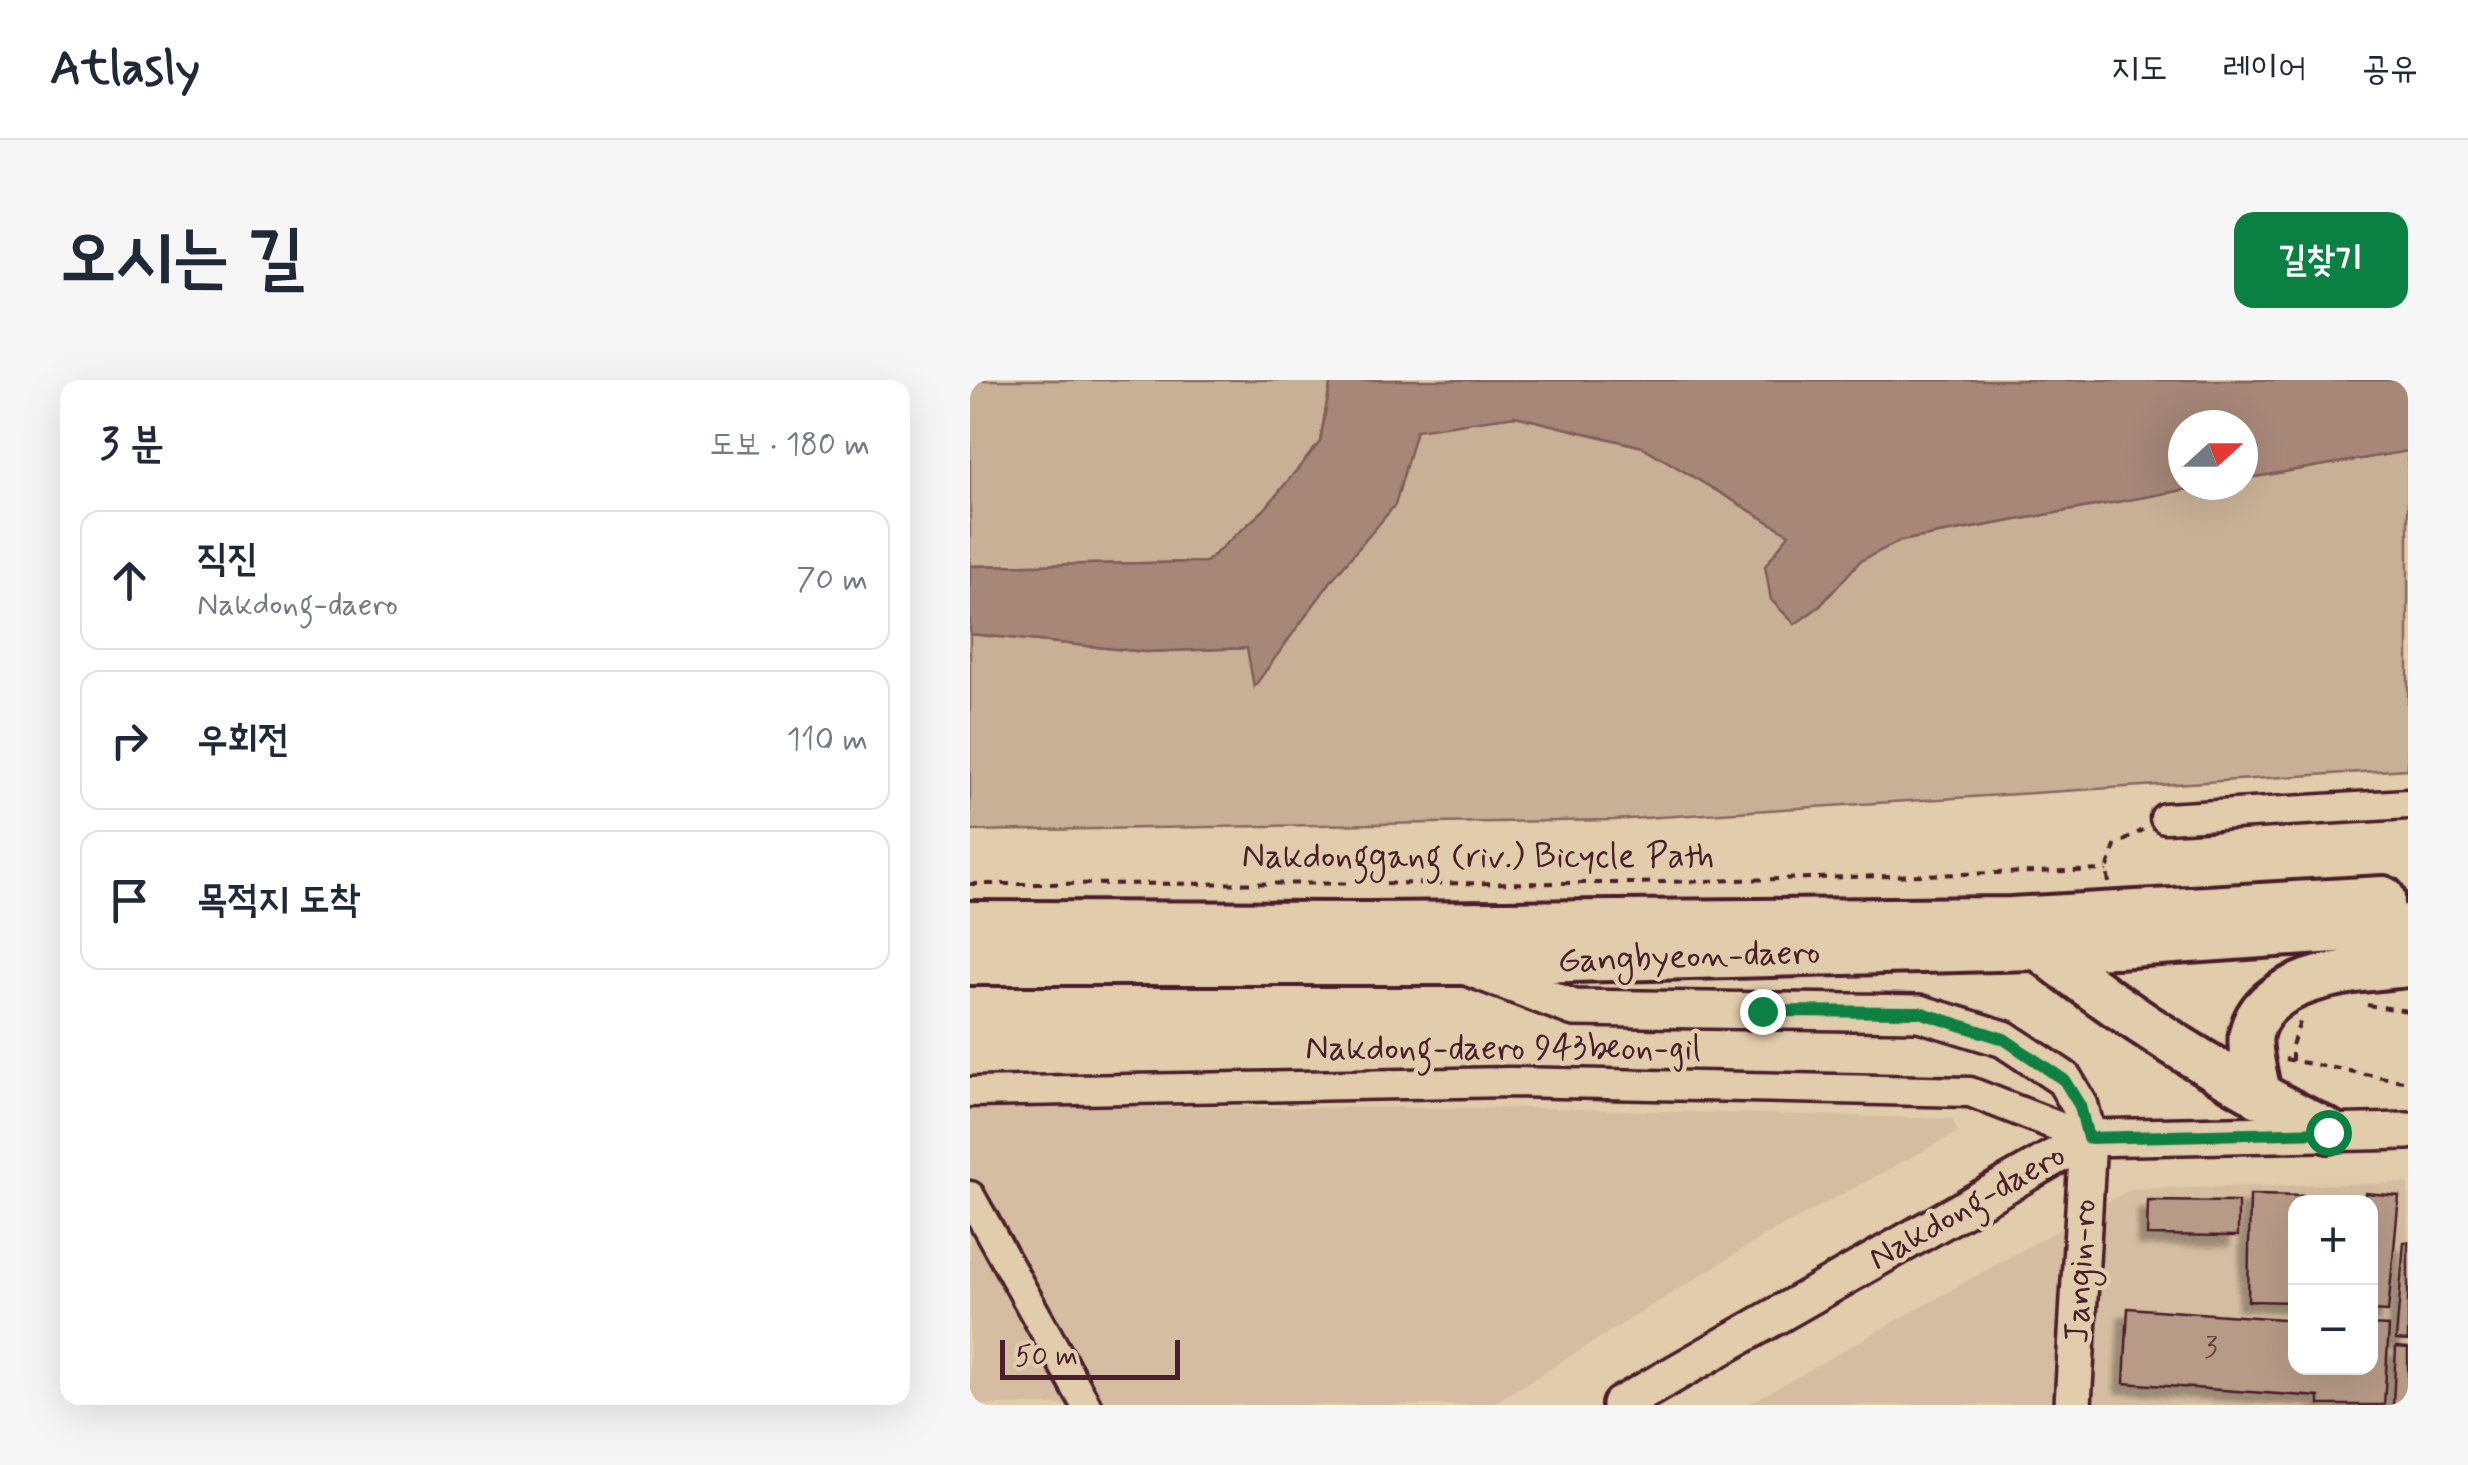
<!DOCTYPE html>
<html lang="ko">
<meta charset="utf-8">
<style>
body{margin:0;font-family:Mynerve,"Poor Story",sans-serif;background:#f6f6f7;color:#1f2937}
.controls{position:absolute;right:30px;bottom:30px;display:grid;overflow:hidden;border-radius:20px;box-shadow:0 10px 40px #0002}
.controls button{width:90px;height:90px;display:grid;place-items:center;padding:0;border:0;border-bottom:2px solid #e0e1e3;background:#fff;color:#1f2937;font:50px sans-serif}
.compass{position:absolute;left:1198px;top:30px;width:90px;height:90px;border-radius:50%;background:#fff;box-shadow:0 10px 40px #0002;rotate:69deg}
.scale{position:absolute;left:30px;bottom:25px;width:180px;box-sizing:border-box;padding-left:10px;border:5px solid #4a1f2b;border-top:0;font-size:28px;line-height:35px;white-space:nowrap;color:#4a1f2b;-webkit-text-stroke:8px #e1ccab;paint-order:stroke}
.stop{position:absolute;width:30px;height:30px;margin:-22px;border:8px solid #0b8043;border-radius:50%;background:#fff}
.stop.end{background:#0b8043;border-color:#fff;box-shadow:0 2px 10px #0008}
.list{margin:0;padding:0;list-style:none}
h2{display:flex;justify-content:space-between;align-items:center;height:130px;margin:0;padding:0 40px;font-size:42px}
h2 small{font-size:32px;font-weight:400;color:#747a83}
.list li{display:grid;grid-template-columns:65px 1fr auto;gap:30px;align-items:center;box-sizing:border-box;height:140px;margin:0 20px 20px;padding:0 20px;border:2px solid #e0e1e3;border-radius:20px}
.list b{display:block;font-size:38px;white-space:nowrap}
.list p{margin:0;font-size:32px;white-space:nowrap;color:#747a83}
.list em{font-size:32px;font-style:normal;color:#747a83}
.icon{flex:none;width:55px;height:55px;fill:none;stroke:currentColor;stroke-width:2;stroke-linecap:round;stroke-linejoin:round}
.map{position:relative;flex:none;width:1438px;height:1025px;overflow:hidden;border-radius:20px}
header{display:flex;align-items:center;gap:60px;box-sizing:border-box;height:140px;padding:0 50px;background:#fff;border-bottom:2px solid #e0e1e3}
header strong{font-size:48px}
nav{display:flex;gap:55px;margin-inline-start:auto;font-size:35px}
.intro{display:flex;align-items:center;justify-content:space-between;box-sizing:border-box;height:240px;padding:0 60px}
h1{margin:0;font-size:70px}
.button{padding:25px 45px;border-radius:20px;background:#0b8043;color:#fff;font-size:35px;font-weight:700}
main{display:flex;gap:60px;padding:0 60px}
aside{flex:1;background:#fff;border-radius:20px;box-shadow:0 10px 40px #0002}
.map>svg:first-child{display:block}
</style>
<header>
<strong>Atlasly</strong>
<nav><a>지도</a><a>레이어</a><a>공유</a></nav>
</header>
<div class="intro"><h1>오시는 길</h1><a class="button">길찾기</a></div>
<main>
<aside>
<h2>3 분<small>도보 · 180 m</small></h2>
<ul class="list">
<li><svg class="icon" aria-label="ahead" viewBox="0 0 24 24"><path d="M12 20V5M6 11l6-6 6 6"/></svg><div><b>직진</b><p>Nakdong-daero</p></div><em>70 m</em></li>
<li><svg class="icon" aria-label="right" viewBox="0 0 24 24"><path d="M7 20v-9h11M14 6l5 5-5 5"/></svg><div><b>우회전</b></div><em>110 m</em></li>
<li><svg class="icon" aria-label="arrive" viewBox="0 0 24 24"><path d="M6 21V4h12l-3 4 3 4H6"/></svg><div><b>목적지 도착</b></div></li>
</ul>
</aside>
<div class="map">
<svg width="1438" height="1025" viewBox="0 0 1438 1025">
<defs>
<filter id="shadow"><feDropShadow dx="-9" dy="9" stdDeviation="2.5" flood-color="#0004"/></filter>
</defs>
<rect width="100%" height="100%" fill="#e1ccab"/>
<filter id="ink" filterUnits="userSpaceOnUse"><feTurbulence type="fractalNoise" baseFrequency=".01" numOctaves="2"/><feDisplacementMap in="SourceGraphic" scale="20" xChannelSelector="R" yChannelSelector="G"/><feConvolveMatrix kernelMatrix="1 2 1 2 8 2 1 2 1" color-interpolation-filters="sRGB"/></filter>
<g filter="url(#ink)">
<!-- built -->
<path fill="#d4bda0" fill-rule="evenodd" d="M57 727 569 728 982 739 988 752 796 855 521 1025H0V730Z
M1438 803V1025H777L1161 809ZM1326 822H1400V988H1326Z"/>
<!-- green -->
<path fill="#c8b096" stroke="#896860" stroke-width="2.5" d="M0 0H361L350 62 294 130 236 182 0 186Z
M545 36 673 67 820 154 850 226 890 181 930 161 1241 105H1273V99L1438 71V389L643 440 0 451V254L175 272 278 268 284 305 364 197 425 125 446 49Z"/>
<!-- water -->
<path fill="#a68778" stroke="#815d59" stroke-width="2.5" d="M361 0H1438V71L1273 99V45H1213V105H1241L930 161 890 181 850 226 825 244 801 220 795 186 819 154 673 67 545 36 446 50 425 125 364 197 284 307 277 268 175 272 0 254V186L236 182 294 130 350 62Z"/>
<!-- building -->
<path fill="#b79b87" stroke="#4a1f2b" stroke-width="2.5" filter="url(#shadow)" d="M1395 813 1429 816 1418 932 1400 931V822H1358L1359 816 1394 820Z
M1280 815 1344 816V822H1326V922L1278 921Z
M1178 821 1268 822V856L1177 855Z
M1434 862H1438V961L1426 960Z
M1158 928 1326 940V988H1400V945L1419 946 1414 1025H1349V1017L1154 1003Z
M1426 967 1438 968V1025H1423Z"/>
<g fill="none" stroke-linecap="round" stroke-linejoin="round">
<defs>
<path id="minor" d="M1195 438 1438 424
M0 712 540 702 1000 712 1118 758
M0 816 116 1025"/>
<path id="major" d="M494 586 604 628 949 633 1034 659 1094 699 1110 726 1118 758 1103 1025
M650 1025 1118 758 1438 751"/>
<path id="highway" d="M0 543 397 544 1041 539 1413 518
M1069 568C1159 640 1255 699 1358 751
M0 583H488L1146 566 1438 546
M1289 716C1287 698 1278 671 1281 654 1294 594 1391 590 1438 585"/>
</defs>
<!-- minor casing -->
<use href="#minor" stroke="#4a1f2b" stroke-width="35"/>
<!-- major casing -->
<use href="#major" stroke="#4a1f2b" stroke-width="42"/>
<!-- highway casing -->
<use href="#highway" stroke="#4a1f2b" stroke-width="50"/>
<!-- path -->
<path stroke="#4a1f2b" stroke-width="4" stroke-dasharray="8 8" stroke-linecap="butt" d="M1139 503 1137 490 1145 466 1173 450
M0 504 660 503 1137 490
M1397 625 1438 631
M1315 679 1438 702
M1322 681V665L1330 642"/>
<!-- minor -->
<use href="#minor" stroke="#e1ccab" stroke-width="28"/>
<!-- major -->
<use href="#major" stroke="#e1ccab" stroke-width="35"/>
<!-- highway -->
<use href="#highway" stroke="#e1ccab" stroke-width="42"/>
</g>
</g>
<g fill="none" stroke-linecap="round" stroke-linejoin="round" filter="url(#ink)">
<!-- route -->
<path stroke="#0b8043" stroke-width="12" d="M792 631 949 632 1034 659 1094 700 1110 726 1118 758 1358 752"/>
</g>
<g text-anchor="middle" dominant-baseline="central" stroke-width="9" stroke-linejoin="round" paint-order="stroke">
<!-- number labels -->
<g font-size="30" fill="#653e42">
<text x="1241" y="967">3</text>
</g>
<!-- street labels -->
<g font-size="35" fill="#4a1f2b" stroke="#e1ccab">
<text x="508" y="477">Nakdonggang (riv.) Bicycle Path</text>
<text transform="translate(719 577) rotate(-2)">Gangbyeon-daero</text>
<text x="533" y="669">Nakdong-daero 943beon-gil</text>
<text transform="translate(997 827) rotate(-30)">Nakdong-daero</text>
<text transform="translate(1111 891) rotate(-87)">Jangin-ro</text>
</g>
</g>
</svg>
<div class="controls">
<button>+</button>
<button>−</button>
</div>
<svg class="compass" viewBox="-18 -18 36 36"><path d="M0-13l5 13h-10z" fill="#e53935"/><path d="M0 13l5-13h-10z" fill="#747a83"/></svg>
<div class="scale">50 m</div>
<div class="stop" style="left:1358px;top:752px"></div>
<div class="stop end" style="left:792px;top:631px"></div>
</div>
</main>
